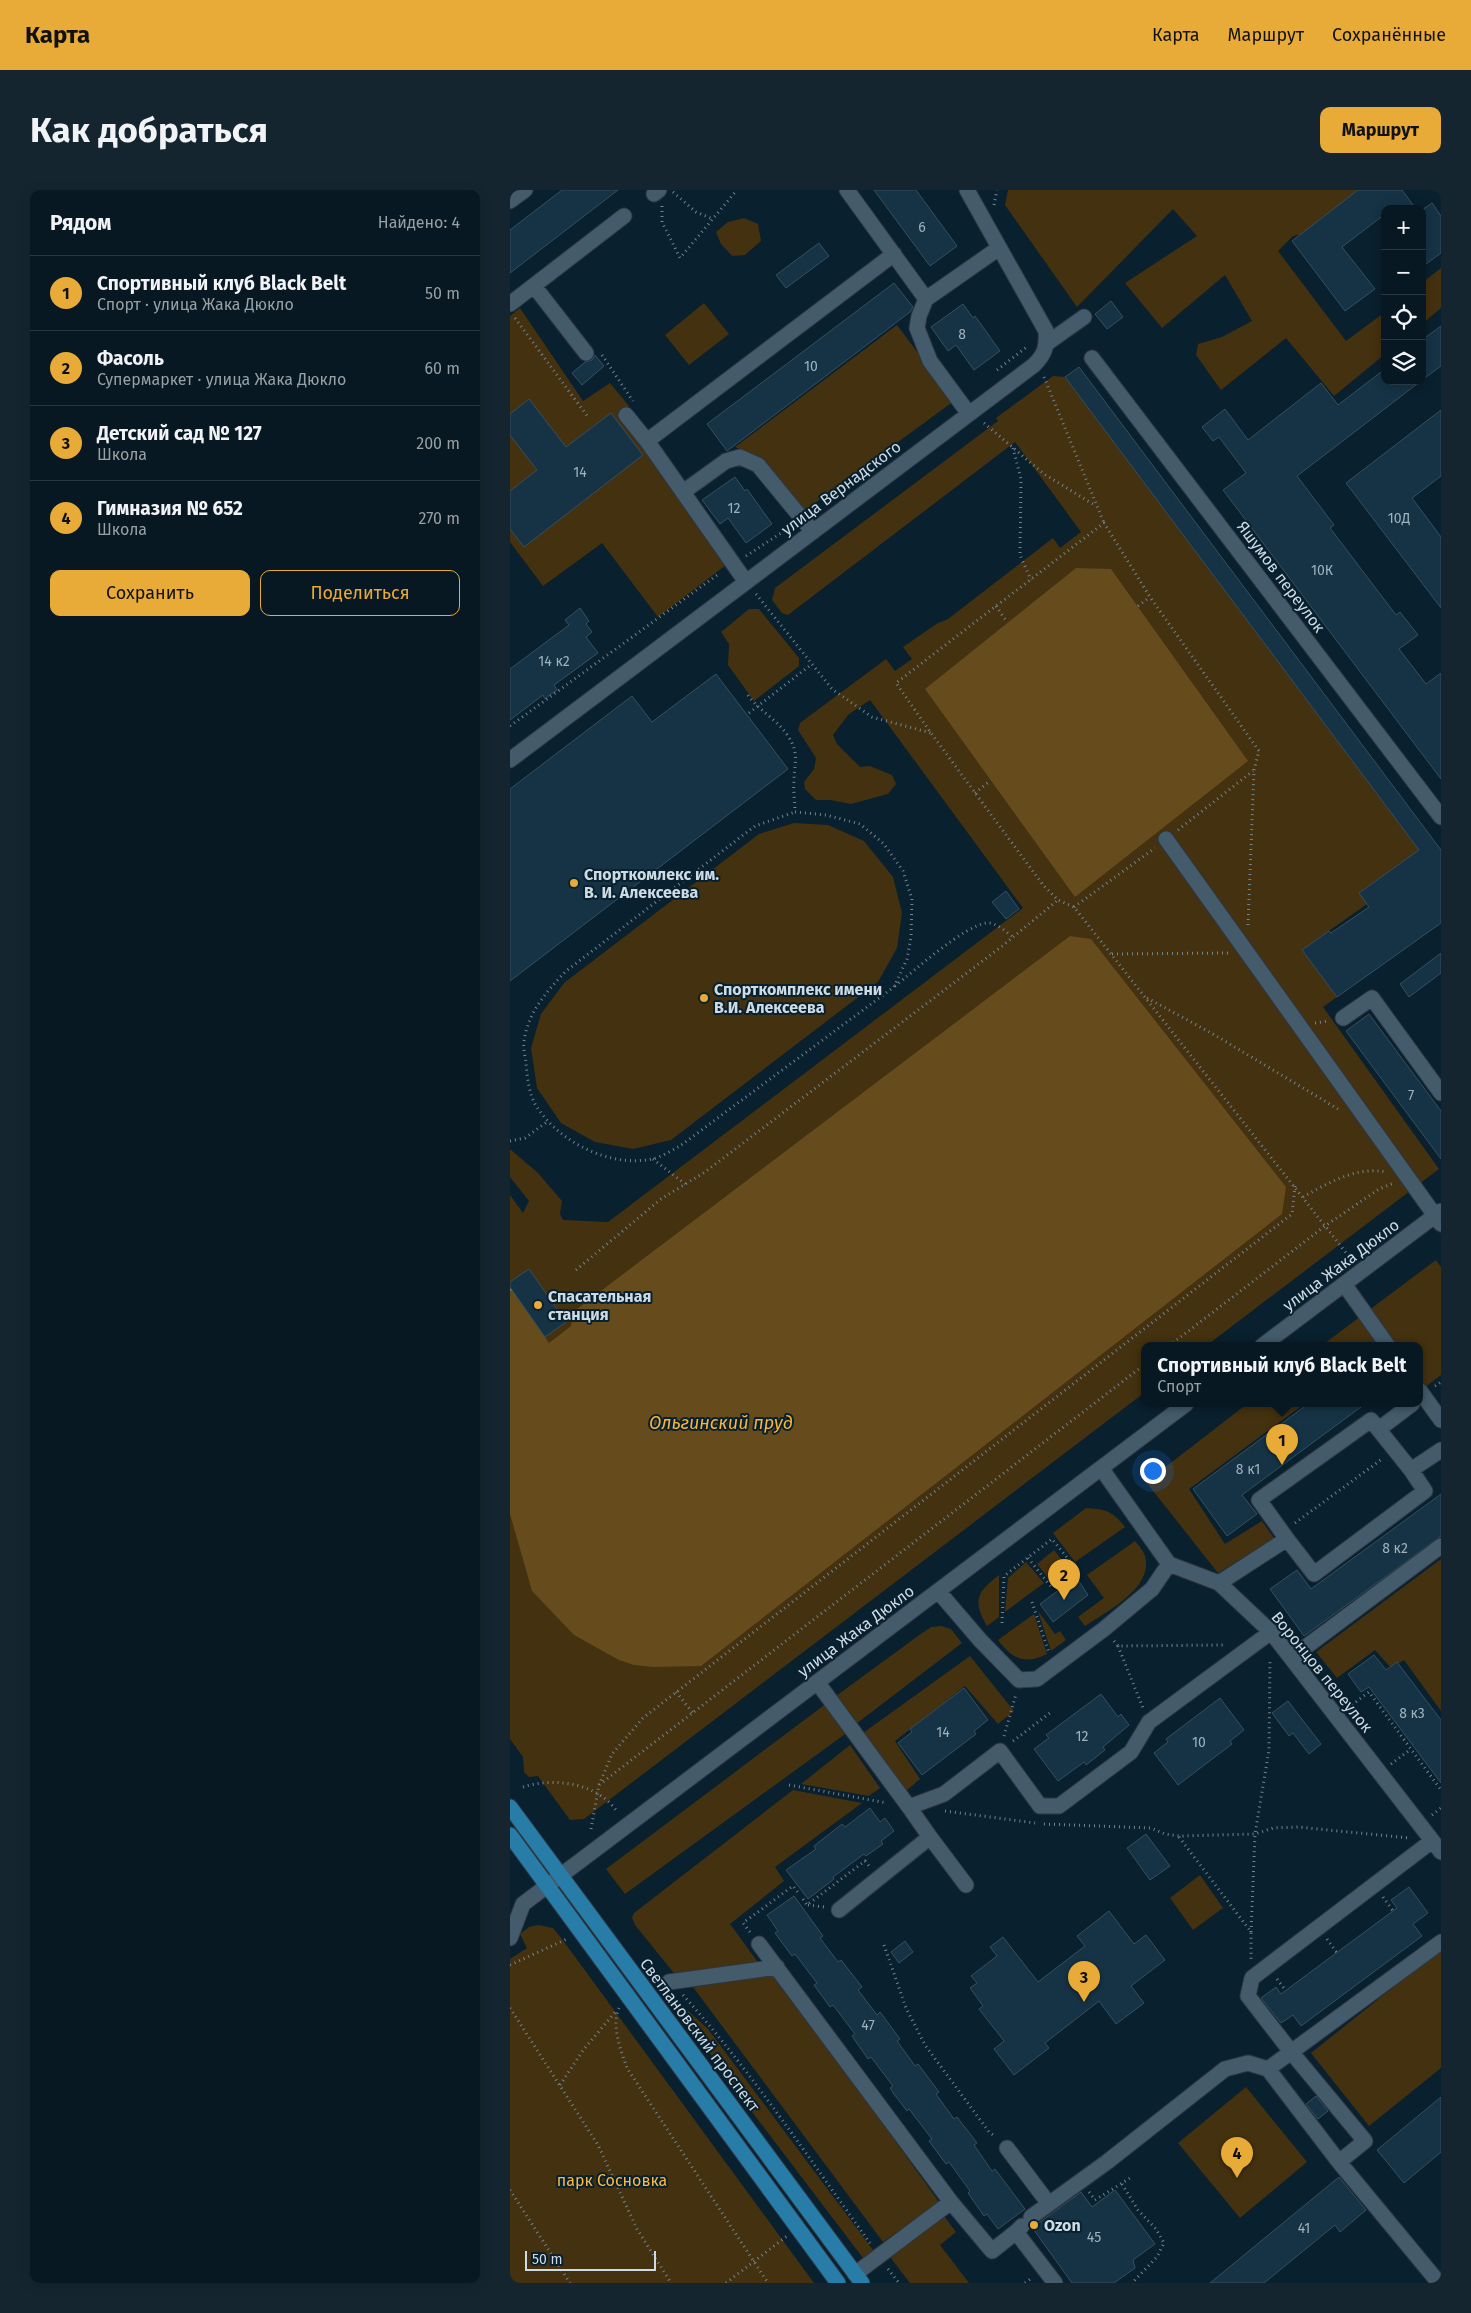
<!DOCTYPE html>
<html lang="ru">
<meta charset="utf-8">
<style>
body{margin:0;font-family:"Fira Sans",sans-serif;background:#15252f;color:#f1f3f6}
.controls{position:absolute;right:15px;top:15px;display:grid;overflow:hidden;border-radius:10px;box-shadow:0 2px 12px #0003}
.controls button{width:45px;height:45px;display:grid;place-items:center;padding:0;border:0;border-bottom:1px solid #283740;background:#071822;color:#f1f3f6;font:25px sans-serif}
.scale{position:absolute;left:15px;bottom:12px;width:131px;box-sizing:border-box;padding-left:5px;border:2px solid #cddbe5;border-top:0;font-size:14px;line-height:18px;white-space:nowrap;color:#cddbe5;-webkit-text-stroke:4px #09202e;paint-order:stroke}
.you{position:absolute;left:642px;top:1280px;width:18px;height:18px;margin:-12px;border:4px solid #fff;border-radius:50%;background:#1a73e8;box-shadow:0 0 0 8px #1a73e833}
.badge{display:grid;place-items:center;width:32px;height:32px;border-radius:50%;background:#e8ab37;color:#111;font-size:16px;font-weight:700}
.pin{position:absolute;translate:-50% -41px;filter:drop-shadow(0 1px 2px #0008)}
.pin::after{content:'';position:absolute;top:26px;width:18px;height:15px;background:inherit;clip-path:polygon(0 0,100% 0,50% 100%)}
.popup{position:absolute;left:631px;top:1152px;width:282px;height:65px;box-sizing:border-box;display:grid;place-content:center;border-radius:10px;background:#071822;filter:drop-shadow(0 1px 4px #0005);font-size:16px;white-space:nowrap;color:#98a0a5}
.popup b{font-size:19px;color:#f1f3f6}
.popup::after{content:'';position:absolute;left:50%;top:100%;margin-left:-10px;border:10px solid transparent;border-top-color:#071822}
.list{margin:0;padding:0;list-style:none}
h2{display:flex;justify-content:space-between;align-items:center;height:65px;margin:0;padding:0 20px;font-size:21px}
h2 small{font-size:16px;font-weight:400;color:#98a0a5}
.list li{display:grid;grid-template-columns:32px 1fr auto;gap:15px;align-items:center;box-sizing:border-box;height:75px;padding:0 20px;border-top:1px solid #283740}
.list b{display:block;font-size:19px;white-space:nowrap}
.list p{margin:0;font-size:16px;white-space:nowrap;color:#98a0a5}
.list em{font-size:16px;font-style:normal;color:#98a0a5}
.actions{display:flex;gap:10px;padding:15px 20px}
.actions a{flex:1;padding:11px 0;border:1px solid #e8ab37;border-radius:10px;text-align:center;font-size:18px;color:#e8ab37}
.actions .main{background:#e8ab37;color:#111}
.icon{flex:none;width:28px;height:28px;fill:none;stroke:currentColor;stroke-width:2;stroke-linecap:round;stroke-linejoin:round}
.map{position:relative;flex:none;width:931px;height:2093px;overflow:hidden;border-radius:10px}
header{display:flex;align-items:center;gap:30px;box-sizing:border-box;height:70px;padding:0 25px;background:#e8ab37;color:#111}
header strong{font-size:24px}
nav{display:flex;gap:28px;margin-inline-start:auto;font-size:18px}
.intro{display:flex;align-items:center;justify-content:space-between;box-sizing:border-box;height:120px;padding:0 30px}
h1{margin:0;font-size:35px}
.button{padding:12px 22px;border-radius:10px;background:#e8ab37;color:#111;font-size:18px;font-weight:700}
main{display:flex;gap:30px;padding:0 30px}
aside{flex:1;background:#071822;border-radius:10px;box-shadow:0 2px 12px #0003}
.map>svg:first-child{display:block}
</style>
<header>
<strong>Карта</strong>
<nav><a>Карта</a><a>Маршрут</a><a>Сохранённые</a></nav>
</header>
<div class="intro"><h1>Как добраться</h1><a class="button">Маршрут</a></div>
<main>
<aside>
<h2>Рядом<small>Найдено: 4</small></h2>
<ul class="list">
<li><span class="badge">1</span><div><b>Спортивный клуб Black Belt</b><p>Спорт · улица Жака Дюкло</p></div><em>50 m</em></li>
<li><span class="badge">2</span><div><b>Фасоль</b><p>Супермаркет · улица Жака Дюкло</p></div><em>60 m</em></li>
<li><span class="badge">3</span><div><b>Детский сад № 127</b><p>Школа</p></div><em>200 m</em></li>
<li><span class="badge">4</span><div><b>Гимназия № 652</b><p>Школа</p></div><em>270 m</em></li>
</ul>
<div class="actions"><a class="main">Сохранить</a><a>Поделиться</a></div>
</aside>
<div class="map">
<svg width="931" height="2093" viewBox="0 0 931 2093">
<rect width="100%" height="100%" fill="#09202e"/>
<!-- green -->
<path fill="#44310f" d="M498 0H848L837 9 828 37 783 46 768 61 836 151 875 122V164L824 206 776 148 711 200 686 165 688 154 712 147 742 131 715 85 652 138 615 93 687 46 663 19 567 117 495 15Z
M234 28 248 34 251 51 235 65 222 66 211 54 206 42 218 32Z
M931 78V118L912 134V93Z
M194 113 219 144 179 175 155 145Z
M10 118 73 211 100 193 119 216 115 235 168 306 216 375 148 427 92 353 33 396 0 352V126Z
M387 135 444 211 294 321 252 269 225 257Z
M543 186 555 187 909 660 849 703 857 714 792 760 827 807 813 817 929 979 696 1156H634V1203L74 1629 60 1630 28 1586 19 1587 14 1582 13 1567 0 1549V1005L13 1023 19 1011 0 987V959L28 983 52 1011 50 1024 53 1030 98 1032 513 718 360 510 338 525 323 545 327 554 350 577 360 576 382 585 386 594 378 604 341 614 320 610H306L295 599 294 592 304 579 306 568 288 540 290 533 376 469 385 481 402 469 393 457 428 433 438 429 543 348 550 358 571 342 505 252 278 425 272 423 262 410 265 398 488 231 486 228Z
M239 419H249L289 468V476L244 511 218 475 219 454 211 442Z
M284 633 318 635 354 651 383 687 392 723 387 758 368 792 161 950 123 959 85 952 51 933 27 898 21 858 31 824 54 793 249 644Z
M926 1070 931 1077V1185L910 1201V1156H811Z
M737 1214H794L679 1299 715 1354 752 1331 764 1348 708 1383 636 1292Z
M576 1318C595 1319 603 1321 615 1337L565 1372 543 1343Z
M625 1351C629 1356 636 1363 636 1371 639 1400 596 1422 575 1436L568 1427 594 1408 577 1385Z
M544 1360 556 1375 539 1389 527 1374Z
M931 1369V1521L894 1470 881 1478 865 1460 827 1488 806 1462Z
M516 1372 534 1393 495 1422 498 1388Z
M489 1385V1427L477 1436C462 1410 467 1402 489 1385Z
M528 1421 545 1444 550 1441 556 1450 541 1461Z
M524 1424 537 1464C515 1475 502 1469 488 1450Z
M431 1436 441 1439 452 1453 346 1534 326 1506 412 1443 421 1437Z
M460 1466 504 1521 488 1534 455 1496 385 1551 410 1589 396 1601 353 1543Z
M317 1513 338 1542 115 1704 96 1679Z
M340 1555 370 1598 359 1606 291 1594Z
M283 1600 352 1613 265 1677 274 1691 220 1734 250 1775 167 1787 125 1735 122 1728 124 1723Z
M690 1685 713 1718 683 1740 660 1708Z
M28 1735 43 1738 52 1749 304 2093H0V1769L17 1758 10 1744 19 1737Z
M931 1759V1878L859 1936 801 1863Z
M266 1785 429 2012 373 2052 183 1797Z
M172 1815 198 1839 363 2060 353 2068 239 1918 168 1819Z
M736 1897 797 1972 730 2028 668 1953Z
M434 2026 446 2042 430 2055 459 2093H400L380 2067Z"/>
<!-- water -->
<path fill="#664b1c" d="M566 378 601 379 738 571 565 707 415 499Z
M560 746 581 749 776 997 772 1024 191 1476 143 1477 124 1475 109 1470 64 1445 22 1401 0 1324V1097L39 1153 61 1136 63 1122Z"/>
<!-- building -->
<path fill="#153345" stroke="#374f5f" d="M52 0H108L0 83V40Z
M364 0H406L447 56 420 76Z
M848 0H892L906 19H875V24L832 57 865 99 835 121 782 51Z
M922 13 931 26V63L912 77V20Z
M309 53 319 66 276 98 266 85Z
M384 93 403 117 400 122 217 261 197 234Z
M601 111 613 127 597 139 585 124Z
M453 114 463 128 465 126 490 161 464 180 446 155 438 161 421 137Z
M931 136V176L912 190V150Z
M85 165 94 176 72 195 62 183 75 172 82 170Z
M569 177 931 660V733L827 807 792 760 819 741 821 743 859 717 849 703 909 660 555 187Z
M875 179V191H911L787 286 824 335 820 338 886 425 890 422 908 445 889 459 916 494 931 483V589L713 300 736 283 709 247 703 251 692 237 715 219 738 250 811 193 828 215Z
M19 209 56 257 101 223 133 265 14 357 0 339V301L27 280 0 245V224Z
M931 220V286L902 308 931 347V418L836 293Z
M225 287 235 301 237 299 262 334 236 353 218 328 210 334 192 310Z
M70 418 79 431 76 434 82 442 76 447 88 463 44 495 47 500 41 504 35 509 33 505 0 530V479L59 435 55 430Z
M206 484 278 579 0 791V599L122 506 142 532Z
M496 701 509 719 496 729 482 712Z
M931 763V783L899 807 890 794Z
M859 824 931 921V969L836 841Z
M19 1079 56 1132 35 1147 0 1097V1092Z
M798 1214H855L732 1305 747 1324 717 1346 683 1299Z
M931 1304V1346L794 1446 760 1399 787 1380 801 1399Z
M566 1387 578 1405 543 1432 530 1414Z
M864 1465 876 1480 887 1472 931 1530V1593L859 1497 851 1502 838 1484Z
M454 1498 478 1530 464 1541 466 1544 412 1585 388 1553 402 1542 400 1539Z
M591 1504 608 1527 611 1524 619 1535 593 1557 595 1560 576 1575 574 1572 548 1591 524 1559 539 1548 536 1545Z
M710 1508 734 1540 720 1551 722 1554 668 1595 644 1563 658 1552 656 1549Z
M778 1511 811 1554 799 1564 783 1543 779 1546 762 1523Z
M360 1618 370 1632 375 1628 384 1641 371 1651 373 1654 356 1666 354 1664 323 1687 324 1689 298 1709 276 1680 306 1659 304 1656 332 1634 335 1637Z
M636 1644 660 1676 640 1690 617 1658Z
M899 1697 918 1723 903 1734 912 1746 791 1836 783 1825 771 1833 751 1808 766 1797 771 1804 887 1718 881 1710Z
M284 1706 313 1746 310 1748 328 1772 331 1770 352 1797 348 1800 367 1825 370 1822 390 1849 387 1851 405 1876 408 1874 429 1902 426 1904 444 1929 447 1927 467 1953 464 1955 482 1981 485 1979 515 2019 488 2039 477 2024 474 2026 458 2003 460 2001 439 1972 436 1974 419 1951 422 1949 399 1919 397 1921 384 1904 380 1898 383 1896 361 1867 358 1869 342 1846 345 1844 323 1815 320 1817 304 1795 307 1793 285 1764 282 1766 265 1743 268 1741 257 1725Z
M599 1721 624 1754 636 1745 655 1770 621 1796 634 1813 606 1834 589 1811 535 1853 539 1858 504 1885 484 1859 494 1851 469 1819 473 1816 460 1798 467 1793 461 1786 487 1766 480 1757 493 1747 528 1792 575 1756 567 1746Z
M395 1751 403 1762 389 1773 381 1762Z
M806 1906 818 1921 808 1929 796 1914Z
M931 1907V1962L894 1993 867 1960Z
M829 1987 856 2020 830 2042 825 2035 754 2093H700Z
M605 2000 645 2054 623 2070 625 2078 604 2093H562L521 2036 526 2035 571 2002 582 2017Z"/>
<g fill="none" stroke-linecap="round" stroke-linejoin="round">
<defs>
<path id="minor" d="M337 0 416 109
M144 4 149 0
M0 11 15 0
M24 96 76 163
M0 114 114 26
M536 154 574 127
M582 168 931 627
M459 224 420 171 407 138 409 126 416 109 489 58
M116 225 137 251
M173 302 216 271 230 267 248 275 303 342
M236 392 137 251 384 64
M0 570 524 175C535 164 537 157 536 141L457 0
M656 649 931 1034
M833 828 862 808 931 903
M834 1094 878 1156
M752 1156 931 1021
M910 1201 931 1230
M869 1239 902 1214
M591 1278 659 1374 709 1393 761 1442 931 1662
M777 1349 804 1384 915 1301 901 1280
M709 1393 777 1349 749 1310 861 1230 901 1280 931 1260
M428 1401 470 1450 509 1490 527 1489 594 1439 642 1399 659 1374
M781 1468 931 1356
M307 1492 399 1617 434 1604 490 1561 530 1616H549L621 1562 639 1532 761 1442
M420 1647 456 1695
M329 1720 420 1647 399 1617
M0 1748 13 1714 676 1214
M249 1754 441 2012 482 2061 506 2042
M159 1792 267 1777
M758 1879 931 1752
M497 1958 539 2014
M829 1972 855 1951 782 1863 738 1806 742 1788 922 1651
M521 2027 597 1972 715 1879 738 1873 758 1879 829 1972 929 2093
M512 2036 506 2042 545 2093
M345 2084 441 2012"/>
<path id="major" d="M0 1617 352 2093
M0 1645 328 2093"/>
</defs>
<!-- minor casing -->
<use href="#minor" stroke="#2d3744" stroke-width="17"/>
<!-- major casing -->
<use href="#major" stroke="#2d3744" stroke-width="17"/>
<!-- path -->
<path stroke="#728490" stroke-width="3" stroke-dasharray="1 4" stroke-linecap="butt" d="M163 2 186 22 203 29
M484 15 487 0
M152 16V32L170 68 227 0
M5 128 78 227
M92 165 123 211
M487 180 518 156
M534 187 594 333
M474 233 534 284 586 316
M503 258 511 289 510 365 521 390
M236 366 271 343
M246 404 322 499 362 527 421 543
M486 416 497 432
M628 416 640 407
M238 505C249 521 268 530 278 546 290 564 284 574 284 591 283 601 285 612 285 622
M239 523 302 474
M0 536 210 383
M465 603 480 591
M285 622 316 625 350 634 374 654 393 681 402 709 401 747 397 769 384 797 170 956C162 960 152 967 142 969 99 978 47 951 25 914 19 903 17 886 16 873 15 866 13 858 14 851 18 822 37 801 56 781L245 636Z
M668 640 743 581
M564 717 645 658
M738 735 744 580 749 561 640 407 594 333 386 493 421 543 533 695 548 710 564 717 837 1064
M602 764 718 763
M385 796C404 781 455 735 477 733 486 732 496 742 503 747
M637 808 703 844 828 919
M805 833 819 831
M0 951 15 948 37 932
M143 969 175 994
M793 1007C818 993 847 976 876 982
M66 1080 151 1009 195 982 491 757 548 710
M0 1100 1 1099
M659 1156 815 1036 869 999 884 993
M925 1196 931 1192
M785 1333 872 1269
M518 1368 542 1398
M522 1412 539 1463
M492 1433 494 1386 542 1349 567 1380
M604 1451 608 1456 715 1455
M608 1456 633 1518
M166 1502 183 1523
M838 1518 859 1502 931 1600
M494 1546 506 1504
M503 1551 540 1523
M881 1574 901 1559
M89 1595 102 1564 133 1528 782 1024 785 996
M279 1595 377 1613
M13 1597C44 1587 86 1593 106 1620
M435 1621 525 1633
M922 1625 931 1618
M534 1634 641 1638 655 1644 669 1646 745 1644 763 1638 788 1637 899 1648
M81 1639 89 1595 634 1175
M669 1647 741 1742V1769
M873 1707 883 1721
M293 1709 297 1715 355 1671 359 1676
M298 1715 314 1717
M240 1742 233 1733 283 1696 290 1705
M741 1742 745 1644 759 1560 760 1469
M817 1749 827 1763
M374 1755 396 1818 415 1855 479 1942 486 1947
M0 1775 57 1749
M767 1789 776 1801
M173 1805C242 1882 300 1970 360 2053
M0 1818 88 1955 127 2039 161 2093
M109 1818C101 1836 111 1861 117 1878L258 2093
M50 1895 74 1859 107 1820
M612 1994 628 2020 646 2039 654 2053 647 2067 622 2093
M0 2000 60 2093
M579 2002 585 2010 620 1988
M378 2079 389 2093
M216 2093 277 2046
M515 2093 523 2087"/>
<!-- minor -->
<use href="#minor" stroke="#435b6b" stroke-width="15"/>
<!-- major -->
<use href="#major" stroke="#277da8" stroke-width="15"/>
</g>
<!-- markers -->
<g fill="#e8ab37" stroke="#09202e" stroke-width="2">
<circle cx="64" cy="693" r="5"/>
<circle cx="194" cy="808" r="5"/>
<circle cx="28" cy="1115" r="5"/>
<circle cx="524" cy="2035" r="5"/>
</g>
<g text-anchor="middle" dominant-baseline="central" stroke-width="4" stroke-linejoin="round" paint-order="stroke">
<!-- number labels -->
<g font-size="14" fill="#9fb1bd">
<text x="412" y="37">6</text>
<text x="452" y="144">8</text>
<text x="301" y="176">10</text>
<text x="70" y="282">14</text>
<text x="224" y="318">12</text>
<text x="889" y="328">10Д</text>
<text x="812" y="380">10К</text>
<text x="44" y="471">14 к2</text>
<text x="901" y="905">7</text>
<text x="738" y="1279">8 к1</text>
<text x="885" y="1358">8 к2</text>
<text x="902" y="1523">8 к3</text>
<text x="433" y="1542">14</text>
<text x="572" y="1546">12</text>
<text x="689" y="1552">10</text>
<text x="358" y="1835">47</text>
<text x="794" y="2038">41</text>
<text x="584" y="2047">45</text>
</g>
<!-- street labels -->
<g font-size="16" fill="#cddbe5" stroke="#09202e">
<text transform="translate(331 298) rotate(-37)">улица Вернадского</text>
<text transform="translate(771 387) rotate(53)">Яшумов переулок</text>
<text transform="translate(831 1075) rotate(-37)">улица Жака Дюкло</text>
<text transform="translate(346 1441) rotate(-37)">улица Жака Дюкло</text>
<text transform="translate(812 1482) rotate(51)">Воронцов переулок</text>
<text transform="translate(190 1845) rotate(53)">Светлановский проспект</text>
</g>
<!-- poi labels -->
<g font-size="16" font-weight="bold" fill="#cddbe5" stroke="#09202e" text-anchor="start">
<text x="74" y="684">Спорткомлекс им.<tspan x="74" dy="18">В. И. Алексеева</tspan></text>
<text x="204" y="799">Спорткомплекс имени<tspan x="204" dy="18">В.И. Алексеева</tspan></text>
<text x="38" y="1106">Спасательная<tspan x="38" dy="18">станция</tspan></text>
<text x="534" y="2035">Ozon</text>
</g>
<!-- park labels -->
<g font-size="16" fill="#fcbb40" stroke="#09202e">
<text x="102" y="1990">парк Сосновка</text>
</g>
<!-- water labels -->
<g font-size="18" font-style="italic" fill="#f7b63a" stroke="#09202e">
<text x="211" y="1233">Ольгинский пруд</text>
</g>
</g>
</svg>
<div class="controls">
<button>+</button>
<button>−</button>
<button><svg class="icon" aria-label="locate" viewBox="0 0 24 24"><circle cx="12" cy="12" r="6"/><path d="M12 2v4M12 18v4M2 12h4M18 12h4"/></svg></button>
<button><svg class="icon" aria-label="layers" viewBox="0 0 24 24"><path d="M12 4l9 5-9 5-9-5zM3 14l9 5 9-5"/></svg></button>
</div>
<div class="scale">50 m</div>
<div class="you"></div>
<div class="pin badge" style="left:772px;top:1275px">1</div>
<div class="popup"><b>Спортивный клуб Black Belt</b>Спорт</div>
<div class="pin badge" style="left:554px;top:1410px">2</div>
<div class="pin badge" style="left:574px;top:1812px">3</div>
<div class="pin badge" style="left:727px;top:1988px">4</div>
</div>
</main>
